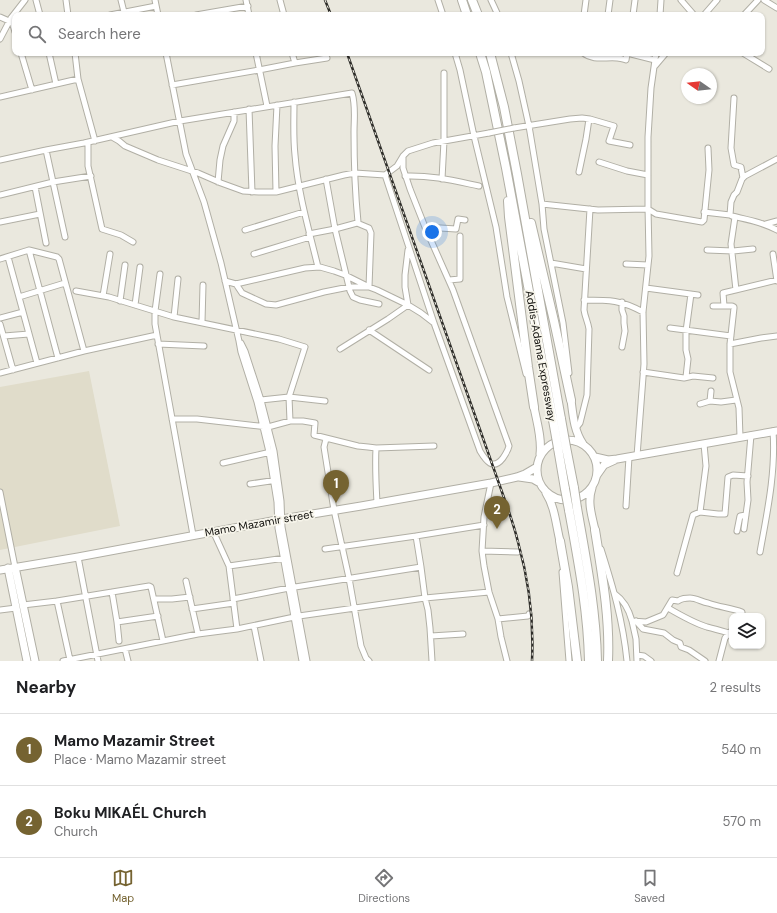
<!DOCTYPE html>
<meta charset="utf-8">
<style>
body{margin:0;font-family:"DM Sans",sans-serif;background:#f6f6f6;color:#202124}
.controls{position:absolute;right:12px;bottom:12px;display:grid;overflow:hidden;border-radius:8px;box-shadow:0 1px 3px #0004}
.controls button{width:36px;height:36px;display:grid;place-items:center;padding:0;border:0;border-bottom:1px solid #e0e0e0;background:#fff;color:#202124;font:20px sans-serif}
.compass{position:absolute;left:681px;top:68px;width:36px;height:36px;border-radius:50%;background:#fff;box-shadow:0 1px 3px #0004;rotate:284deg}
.you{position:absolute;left:432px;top:232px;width:14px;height:14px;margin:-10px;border:3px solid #fff;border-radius:50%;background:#1a73e8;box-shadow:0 0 0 6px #1a73e833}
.badge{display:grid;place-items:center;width:26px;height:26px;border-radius:50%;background:#756331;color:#fff;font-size:13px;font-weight:700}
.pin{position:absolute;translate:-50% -33px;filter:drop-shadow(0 1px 2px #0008)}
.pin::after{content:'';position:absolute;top:21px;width:14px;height:12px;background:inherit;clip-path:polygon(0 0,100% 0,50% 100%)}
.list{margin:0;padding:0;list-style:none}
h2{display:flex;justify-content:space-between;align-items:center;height:52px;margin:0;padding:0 16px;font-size:17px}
h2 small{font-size:13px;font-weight:400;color:#757577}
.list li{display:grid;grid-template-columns:26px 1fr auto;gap:12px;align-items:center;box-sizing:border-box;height:72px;padding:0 16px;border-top:1px solid #e0e0e0}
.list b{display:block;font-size:15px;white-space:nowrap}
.list p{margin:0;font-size:13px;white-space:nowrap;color:#757577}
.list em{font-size:13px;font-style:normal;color:#757577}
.icon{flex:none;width:22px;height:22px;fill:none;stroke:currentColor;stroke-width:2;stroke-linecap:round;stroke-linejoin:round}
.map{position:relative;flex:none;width:777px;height:661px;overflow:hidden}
.search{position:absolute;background:#fff;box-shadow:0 1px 3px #0004;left:12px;right:12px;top:12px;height:44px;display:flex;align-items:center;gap:10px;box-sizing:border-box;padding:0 14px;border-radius:8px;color:#757577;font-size:15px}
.sheet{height:196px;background:#fff}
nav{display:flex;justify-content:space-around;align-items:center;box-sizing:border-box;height:56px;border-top:1px solid #e0e0e0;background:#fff;font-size:11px;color:#757577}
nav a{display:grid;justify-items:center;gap:2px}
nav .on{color:#756331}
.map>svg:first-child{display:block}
</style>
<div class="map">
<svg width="777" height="661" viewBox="0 0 777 661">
<rect width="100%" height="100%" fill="#eae8de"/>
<!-- built -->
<path fill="#e0dcca" d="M89 371 120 526 0 550V387Z"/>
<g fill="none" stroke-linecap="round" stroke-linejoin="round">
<defs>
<path id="minor" d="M36 0 40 15
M66 0 68 15
M121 0 124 12
M155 0 158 15
M246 0 249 15
M280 0 284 15
M438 0 443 15
M491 0 498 15
M681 0 694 15
M764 0 777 8
M110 15 156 6
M196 15 248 6
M584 15 586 0
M608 15 610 0
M633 15 635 0
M660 15 661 0
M704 15 717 0
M744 15 758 0
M0 17 9 21
M11 18 15 32
M0 39 11 18 25 0
M21 53 32 90
M49 53 56 84
M75 53 78 79 95 141
M166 53 186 154 204 202 221 263 239 341 241 352 257 402 269 452 277 502 278 528 302 661
M256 53 267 106
M455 53 460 70 474 136 496 227 507 297 526 374
M511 53 519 81 529 126 542 204 544 229 563 323 569 373
M583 53C594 61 604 57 617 58 620 58 623 59 626 60L627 54
M627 53 655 60
M743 53 769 69
M295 63 327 58
M655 66 666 53
M172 85 259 70 295 63 292 53
M0 97 78 79
M734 98 731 148 734 165 741 167 743 178
M294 102C294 120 293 137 295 155 298 193 309 230 318 267
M249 109 252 192
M514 128 570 119 582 118 590 119 614 126 609 141 630 145
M112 137 119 141 125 146 158 160 198 173 221 183 243 191 259 192H276L344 175 355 173 385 175 397 166 403 156 408 151 433 143 489 133
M88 142V166L102 229 121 235 133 242
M46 150 65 237
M0 160 46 150 84 143 180 121 352 93C356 106 354 119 354 132 354 162 355 192 358 222L357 223
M599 162 627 171 648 175
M579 172 586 139 589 119
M385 175 434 323 480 451C486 461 493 471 503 458 506 453 508 451 509 446L453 290 425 227 410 189 403 168V156
M405 176C431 175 455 181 479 186
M326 179 335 229 350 291 353 297 360 300 379 304
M442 179 444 141V73
M218 182 220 160 223 146 234 121V112
M35 187 46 243
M276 192 275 146 277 105
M0 195 53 182 91 176
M542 204 598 210 648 209 656 214 702 222 704 220 709 170 708 148
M704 212 730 215 732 216C749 220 762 222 777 230
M730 215 731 202 734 195 737 192 742 179 745 176 777 159
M735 217 731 244 736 290
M0 222 40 214
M766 224 777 221
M425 227 456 229 458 219 465 220
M245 230 304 212
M29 250 58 358
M707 250 733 251 753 249
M254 254 310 237
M773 254 777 281
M8 257 37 363
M0 259 29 250 57 257 59 259 84 351
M551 263 586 269
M626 264 648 265
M160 274 155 311V324L193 535
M449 280 460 279V236
M225 281 236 284 305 268 320 267 334 271 345 275 369 287 377 290 408 305 421 313 434 323
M236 284 242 293 266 304 276 305 324 292 349 287H369L371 233 369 228 357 223 335 229 309 234
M646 288 698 295
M76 291 109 297 174 317 279 339 305 347 289 397 290 421
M103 296 110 254
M19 297 65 283
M584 300C610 300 621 300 643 312
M120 301 125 265
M622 302V310L624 316V323L625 331 622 347
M135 305 140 267
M713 306H732L734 307V308L730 344V372L739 408 740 437
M724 306 723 293 777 280
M174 317 178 279
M0 318 23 312
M202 322 203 285
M0 324 13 370
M670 328 731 336
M369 330 429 370
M4 336 29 334
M241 343 245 351 261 400 274 451 281 501 282 527 307 661
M158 344 204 346
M730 344 761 338 777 336
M340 349 388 319 408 305 405 287V275L408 250
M643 372 684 378 693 376 713 378
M0 373 84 351 157 335
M686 377 688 359 686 350V331L691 294
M261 400 289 397 325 401
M710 401 711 391
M700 404 710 401 721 402 736 400
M172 419H197L268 427 290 421H303L315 423 314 435 358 446 368 447 376 448 434 446
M576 428 580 423 587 395 589 329C588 322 585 317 584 310L590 209
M326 439 324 447 334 510 349 578 361 646 366 658 369 661
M704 444 706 466 700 512 718 514H725L728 477 733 475 748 476
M376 448C375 467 376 484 377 503
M637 456 644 364 643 312 649 256 648 207V137L651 88 656 53
M223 463 271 452
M491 483 484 517 482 551 484 566 489 592 498 619 501 637 507 661
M250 484 277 480
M0 492 15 567
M626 506 629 457
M744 529 748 500 747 482 751 435
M213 531 229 566 237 629
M737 531 740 516 746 515
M416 536 421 567 425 598 428 610 430 628 432 661
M325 549 416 536 484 525
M601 549C613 587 623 621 627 661
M482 551 518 552
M760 552C767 513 776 472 773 431
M78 557 98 661
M229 566 285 558
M562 572 569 661
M677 573 693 515 700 512
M186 581 198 634
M112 592 117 622 119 641
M615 594C625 601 629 610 632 621L646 622 663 615 672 600 678 601C682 598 685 598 690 598 696 598 702 602 708 603 719 607 731 608 742 612V614L741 616
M154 599H172L190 597
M233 599 289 588 421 567
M57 601 70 660
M23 605 57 601 149 586 151 587 163 641
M668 608C680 615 694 623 707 627 715 629 722 631 729 633
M192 609 234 603
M0 610 16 608
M498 619 528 616 529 614
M632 621 636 639 637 661
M636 621 643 629 664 633 673 640 680 643 681 647 689 650 705 661
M117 622 158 616
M254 626 261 661
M431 636 463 634
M125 649 128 661
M637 655 644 656 651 661
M63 661 198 634 237 629 299 616 425 598 489 592
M719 661 725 638 732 630"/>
<path id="major" d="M571 400C573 415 574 431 583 444
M534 407C537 423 542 438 540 454
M537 470a30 30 0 1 1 60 0a30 30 0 1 1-60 0Z
M595 457 608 460 617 459 777 431
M597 475 604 465 615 460
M519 477 533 479 540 483
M592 488C587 502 592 516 595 530
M546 493C555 507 556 525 560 541
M15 567 35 661
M8 568 27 661
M0 570 78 557 282 519 361 506 491 483 517 477 525 474 537 467"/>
<path id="highway" d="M462 0 467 15
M472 0 478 15
M480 53 486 72 506 168 553 420
M490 53 504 107 517 174 561 419
M508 201 509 217 528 367 534 407
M531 223 554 321 571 400
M566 447 574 488
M558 448 565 489
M577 508C586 559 596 609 597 661
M569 510C578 560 588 610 589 661
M595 530C602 574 610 617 608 661
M560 541 568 587 577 661"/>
</defs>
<!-- minor casing -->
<use href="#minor" stroke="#b1afa5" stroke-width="7"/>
<!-- major casing -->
<use href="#major" stroke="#b1afa5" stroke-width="9"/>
<!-- highway casing -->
<use href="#highway" stroke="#b1afa5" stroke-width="10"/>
<!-- minor -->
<use href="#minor" stroke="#fff" stroke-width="5"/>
<!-- major -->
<use href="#major" stroke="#fff" stroke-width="7"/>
<!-- highway -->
<use href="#highway" stroke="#fff" stroke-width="8"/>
<defs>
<path id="rail" d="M325 0 331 15
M347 53 502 492C508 509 514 525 518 542 529 581 534 621 532 661"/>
</defs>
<!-- rail casing -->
<use href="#rail" stroke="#2d2c28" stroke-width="2.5"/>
<!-- rail -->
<use href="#rail" stroke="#f7f5eb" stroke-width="1" stroke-dasharray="3" stroke-linecap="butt"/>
<defs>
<path id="minor-bridge" d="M489 133 514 128"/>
<path id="highway-bridge" d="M561 419 566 447
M553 420 558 448
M574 488 577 508
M565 489 569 510"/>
</defs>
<!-- minor-bridge casing -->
<use href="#minor-bridge" stroke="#b1afa5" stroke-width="7" stroke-linecap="butt"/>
<!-- highway-bridge casing -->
<use href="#highway-bridge" stroke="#b1afa5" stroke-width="10" stroke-linecap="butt"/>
<!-- minor-bridge -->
<use href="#minor-bridge" stroke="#fff" stroke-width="5"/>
<!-- highway-bridge -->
<use href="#highway-bridge" stroke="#fff" stroke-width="8"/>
</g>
<g text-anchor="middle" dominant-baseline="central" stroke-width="3.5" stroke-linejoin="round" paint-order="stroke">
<!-- street labels -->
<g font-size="11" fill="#100f0c" stroke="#f7f5eb">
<text transform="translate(541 356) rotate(80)">Addis-Adama Expressway</text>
<text transform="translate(259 523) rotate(-10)">Mamo Mazamir street</text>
</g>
</g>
</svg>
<div class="controls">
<button><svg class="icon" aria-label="layers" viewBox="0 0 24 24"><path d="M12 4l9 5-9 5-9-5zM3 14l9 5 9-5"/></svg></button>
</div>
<svg class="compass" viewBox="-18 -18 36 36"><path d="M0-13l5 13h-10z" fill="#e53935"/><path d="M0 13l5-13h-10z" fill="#757577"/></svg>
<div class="you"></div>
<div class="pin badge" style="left:336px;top:503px">1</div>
<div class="pin badge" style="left:497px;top:529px">2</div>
<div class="search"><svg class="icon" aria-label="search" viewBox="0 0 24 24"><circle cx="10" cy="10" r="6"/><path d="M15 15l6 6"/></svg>Search here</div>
</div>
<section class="sheet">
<h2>Nearby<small>2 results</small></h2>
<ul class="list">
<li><span class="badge">1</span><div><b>Mamo Mazamir Street</b><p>Place · Mamo Mazamir street</p></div><em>540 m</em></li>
<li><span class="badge">2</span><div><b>Boku MIKAÉL Church</b><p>Church</p></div><em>570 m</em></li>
</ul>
</section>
<nav>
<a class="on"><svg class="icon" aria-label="map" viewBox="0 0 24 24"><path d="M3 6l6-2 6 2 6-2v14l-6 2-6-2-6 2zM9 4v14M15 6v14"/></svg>Map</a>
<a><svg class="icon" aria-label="directions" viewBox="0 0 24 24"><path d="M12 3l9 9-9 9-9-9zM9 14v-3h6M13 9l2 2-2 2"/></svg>Directions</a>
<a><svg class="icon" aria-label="saved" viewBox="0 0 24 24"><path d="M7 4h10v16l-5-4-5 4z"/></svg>Saved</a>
</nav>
